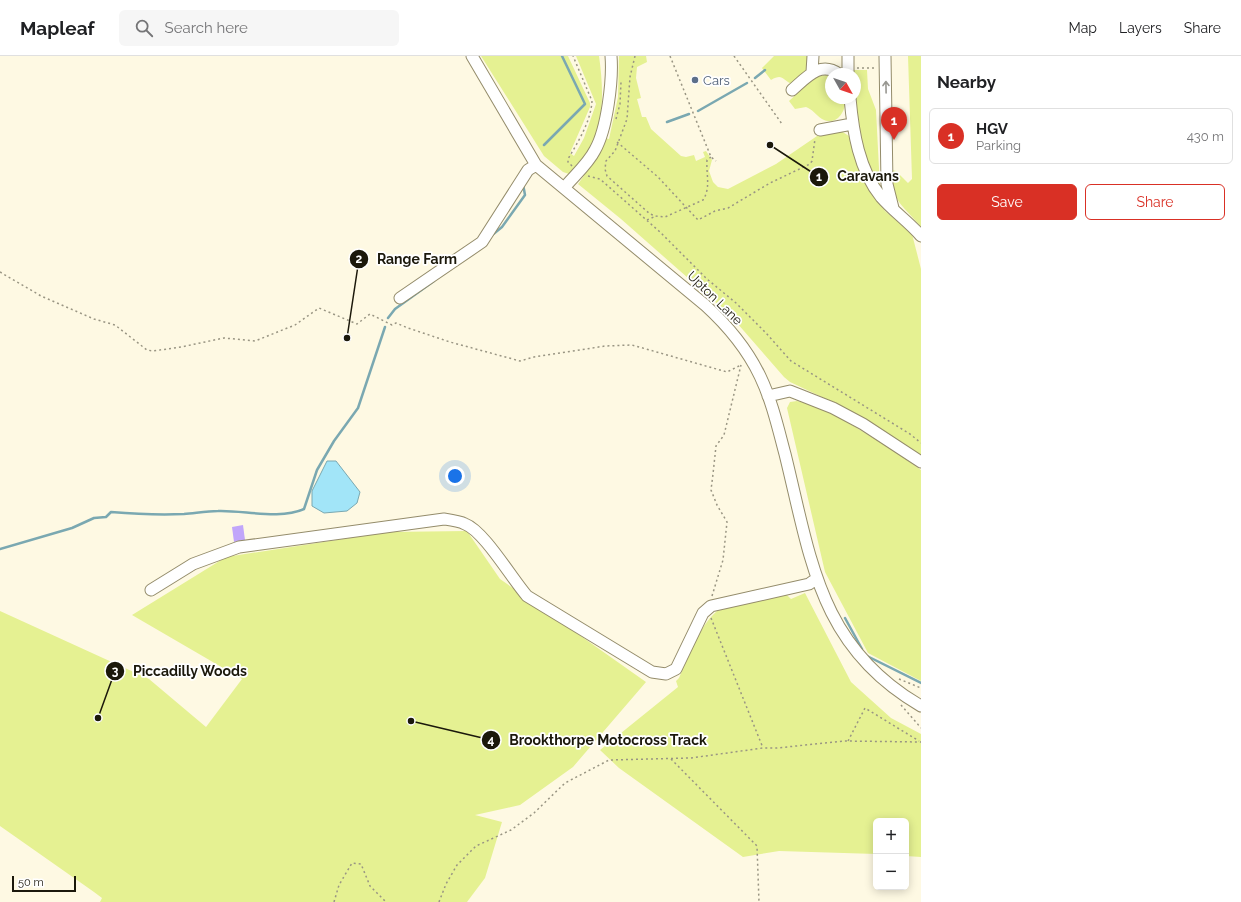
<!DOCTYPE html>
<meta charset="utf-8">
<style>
body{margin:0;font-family:Raleway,sans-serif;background:#f6f6f6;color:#202124}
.controls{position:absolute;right:12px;bottom:12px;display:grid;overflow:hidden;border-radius:6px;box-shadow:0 2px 10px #0003}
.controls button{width:36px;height:36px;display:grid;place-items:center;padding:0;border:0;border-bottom:1px solid #e0e0e0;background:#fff;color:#202124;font:20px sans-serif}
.compass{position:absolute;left:825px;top:12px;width:36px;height:36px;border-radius:50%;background:#fff;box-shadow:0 2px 10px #0003;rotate:130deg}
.scale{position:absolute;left:12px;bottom:10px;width:64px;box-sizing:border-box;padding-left:4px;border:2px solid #1b180b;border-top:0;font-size:11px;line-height:14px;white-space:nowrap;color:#1b180b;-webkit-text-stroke:3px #fff;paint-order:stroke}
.you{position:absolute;left:455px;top:420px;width:14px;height:14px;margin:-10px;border:3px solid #fff;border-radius:50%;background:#1a73e8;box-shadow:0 0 0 6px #1a73e833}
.badge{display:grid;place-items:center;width:26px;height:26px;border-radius:50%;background:#d93025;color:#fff;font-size:13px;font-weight:700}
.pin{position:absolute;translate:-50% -33px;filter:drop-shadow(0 1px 2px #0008)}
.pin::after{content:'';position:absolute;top:21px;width:14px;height:12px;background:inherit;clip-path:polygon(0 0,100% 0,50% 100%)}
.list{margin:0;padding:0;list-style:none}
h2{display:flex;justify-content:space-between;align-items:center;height:52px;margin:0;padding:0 16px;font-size:17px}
h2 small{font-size:13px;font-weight:400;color:#757577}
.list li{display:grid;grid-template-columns:26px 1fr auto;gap:12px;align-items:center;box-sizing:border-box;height:56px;margin:0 8px 8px;padding:0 8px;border:1px solid #e0e0e0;border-radius:6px}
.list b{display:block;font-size:15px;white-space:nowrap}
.list p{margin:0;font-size:13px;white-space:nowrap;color:#757577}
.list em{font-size:13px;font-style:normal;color:#757577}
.actions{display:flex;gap:8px;padding:12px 16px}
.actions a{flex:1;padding:9px 0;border:1px solid #d93025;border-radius:6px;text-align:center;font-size:14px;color:#d93025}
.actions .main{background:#d93025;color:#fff}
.icon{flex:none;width:22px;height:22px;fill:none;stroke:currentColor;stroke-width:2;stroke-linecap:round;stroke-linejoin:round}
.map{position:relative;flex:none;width:921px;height:846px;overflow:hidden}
header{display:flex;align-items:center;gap:24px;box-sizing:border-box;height:56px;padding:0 20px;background:#fff;border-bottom:1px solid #e0e0e0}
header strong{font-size:19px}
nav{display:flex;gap:22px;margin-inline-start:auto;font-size:14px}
.search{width:280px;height:36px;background:#f6f6f6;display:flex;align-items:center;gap:10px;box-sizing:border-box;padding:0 14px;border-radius:6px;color:#757577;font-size:15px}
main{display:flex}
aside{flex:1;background:#fff}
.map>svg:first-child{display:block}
</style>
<header>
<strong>Mapleaf</strong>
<div class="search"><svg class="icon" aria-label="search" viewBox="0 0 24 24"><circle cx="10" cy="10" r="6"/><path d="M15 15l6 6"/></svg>Search here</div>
<nav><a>Map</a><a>Layers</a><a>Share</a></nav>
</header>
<main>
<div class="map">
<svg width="921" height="846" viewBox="0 0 921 846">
<rect width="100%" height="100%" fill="#fef9e3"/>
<!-- green -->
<path fill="#e5f192" d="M481 0H568L590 47V51L570 97 574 100 584 82 596 48 576 0H599C603 28 605 62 592 88 587 100 578 109 569 118L563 116 544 100Z
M619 0H646L647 6 637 11 636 22 641 42 637 43 642 61H646L651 73 681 100 686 101 694 99 696 105 705 101 703 96 706 95 712 104 709 115 713 126 718 131 728 133 776 108 820 78 841 75 849 80 879 147 885 155 912 178 921 213V400L841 350 790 326 784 321 730 259 621 163 578 128 591 110 605 82 609 83 618 41Z
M774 0H811V12L792 28C782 24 783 17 771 24L762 12Z
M908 0H921V171C902 148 891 146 892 114L896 115 908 127 912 123Z
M852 14H867L868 33 876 54 880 132 861 91 855 42V18H852Z
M826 19 831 21V42H846C846 55 837 71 822 63 816 59 812 53 806 51L795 53 789 45 815 21Z
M797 345 824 352 893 394 921 414V625L868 597 825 516 787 352 790 346Z
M467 475 500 523 646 626 573 711 520 749 475 759 502 766 485 822 467 846H100L102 842 94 836 0 770V555L149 623 206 671 242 623 132 559 226 501 388 476Z
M785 537 791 543 805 537 851 626 891 662 921 678V801L906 800V765H876V798L779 795 743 801 619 712 600 694 678 631 676 625 679 622C689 599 698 572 717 555Z"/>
<!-- water -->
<path fill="#a2e5f8" stroke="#7aa8b1" d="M327 405H336L360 436 357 447 347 455 324 457 312 450V435Z"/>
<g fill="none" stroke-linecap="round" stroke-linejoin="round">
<!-- stream -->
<path stroke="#7aa8b1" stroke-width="2.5" d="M755 22 765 14
M698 55 747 27
M667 66 689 58
M544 89 585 48 562 0
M491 180 502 171 525 139 523 128
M388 262 395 253 434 225
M0 493 72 472 94 462 106 461 111 456C135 458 160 459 184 458 196 457 207 455 218 455 244 454 279 464 304 453L317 414 334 385 358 352 385 271
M845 562 862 593
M867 600 921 627"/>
</g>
<!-- building -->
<path fill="#c1a6fa" d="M243 469 245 484 234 486 232 471Z"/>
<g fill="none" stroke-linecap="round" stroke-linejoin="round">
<defs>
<path id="minor" d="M472 0 536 109 705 249C727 269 747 293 760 320 772 345 778 372 785 398 811 503 819 591 921 650
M848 0V18
M885 0 887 128 893 152
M812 16 813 0
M792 34C806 22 820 4 839 18
M850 42C853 76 859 114 881 141 893 155 909 166 921 180
M820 74 852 68
M564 132C574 120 588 108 595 94 607 73 613 24 611 0
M400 242 482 186 528 114 536 109
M768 340 790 335 833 352 863 368 921 406
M151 534 193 508 239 491 444 463C451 464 459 465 465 468 484 475 512 523 527 540L652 616 666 618 676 613 703 557 711 550 809 528 816 523"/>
</defs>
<!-- minor casing -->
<use href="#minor" stroke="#948c6b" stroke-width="13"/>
<!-- path -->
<path stroke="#999583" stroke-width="1.5" stroke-dasharray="2 3" stroke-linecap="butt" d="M635 0 630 21 627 63 615 95 606 105 605 113 607 120 650 158 656 160 665 161 703 144C711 132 706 118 707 104L711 101
M670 0 711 101 716 105
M734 0 782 68
M857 12H875
M616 63 620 48 621 26
M617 86 658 121 698 164 715 155 728 152 770 127 810 108 812 105 815 83
M572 110 568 106V103C578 86 591 65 592 45L573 0
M588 120 600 123 660 176 707 223 736 247 766 277 791 305 910 378 921 387
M647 164 656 160
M0 216 41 240 94 263 115 269 147 294 153 295 181 291 224 282 255 285 295 269 319 252 357 268 370 258 392 269 396 267 408 272 450 286 520 305 534 301 605 290 632 289 727 316 741 309
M712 540 723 504 727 466 717 449 711 434 713 418 716 390 724 379 741 309
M711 562 763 692
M899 623 921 632
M901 649 921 672
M848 685 865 652 919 685
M671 703 757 790 759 846
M334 846 339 829 352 807 361 808 370 830 386 846
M439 846 446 828 457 809 476 790 511 774 534 757 565 727 609 704 691 702 763 692H777L844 685 921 686"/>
<!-- minor -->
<use href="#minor" stroke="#fff" stroke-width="11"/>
</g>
<!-- one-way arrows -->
<defs><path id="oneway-shaft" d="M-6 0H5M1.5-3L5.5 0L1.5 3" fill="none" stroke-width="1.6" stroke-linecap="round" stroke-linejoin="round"/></defs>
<use stroke="#989791" href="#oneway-shaft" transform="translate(886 31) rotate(-91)"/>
<!-- markers -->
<circle fill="#5c6f8a" stroke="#fff" stroke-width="1.5" cx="695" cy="24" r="4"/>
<g text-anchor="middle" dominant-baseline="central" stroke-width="3.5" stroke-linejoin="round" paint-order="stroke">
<!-- service labels -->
<g font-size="13" fill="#4e5e75" stroke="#fff" text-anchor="start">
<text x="703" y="24">Cars</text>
</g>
<!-- street labels -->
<g font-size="13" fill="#1b180b" stroke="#fff">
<text transform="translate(715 242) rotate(44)">Upton Lane</text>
</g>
</g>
<!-- callouts -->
<path fill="none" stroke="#1b180b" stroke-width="1.5" d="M770 89L819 121M347 282L359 203M98 662L115 615M411 665L491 684"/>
<g fill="#1b180b" stroke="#fff" stroke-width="1.5">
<circle cx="770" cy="89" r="4"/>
<circle cx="347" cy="282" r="4"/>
<circle cx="98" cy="662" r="4"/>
<circle cx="411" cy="665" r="4"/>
<circle cx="819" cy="121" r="10"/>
<circle cx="359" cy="203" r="10"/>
<circle cx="115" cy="615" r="10"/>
<circle cx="491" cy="684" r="10"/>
</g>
<g font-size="12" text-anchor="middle" font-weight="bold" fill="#fff">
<text x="819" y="125">1</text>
<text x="359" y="207">2</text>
<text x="115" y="619">3</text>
<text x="491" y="688">4</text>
</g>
<g font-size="14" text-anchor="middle" font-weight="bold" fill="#1b180b" stroke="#fff" stroke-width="3.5" stroke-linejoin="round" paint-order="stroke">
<text x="868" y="125">Caravans</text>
<text x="417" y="208">Range Farm</text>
<text x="190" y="620">Piccadilly Woods</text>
<text x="608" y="689">Brookthorpe Motocross Track</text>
</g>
</svg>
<div class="controls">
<button>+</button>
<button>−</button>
</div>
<svg class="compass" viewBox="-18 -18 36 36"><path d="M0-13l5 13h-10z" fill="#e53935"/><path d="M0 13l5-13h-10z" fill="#757577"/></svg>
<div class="scale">50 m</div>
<div class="you"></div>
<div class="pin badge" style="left:894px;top:84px">1</div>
</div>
<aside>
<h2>Nearby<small></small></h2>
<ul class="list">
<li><span class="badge">1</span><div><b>HGV</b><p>Parking</p></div><em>430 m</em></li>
</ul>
<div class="actions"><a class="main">Save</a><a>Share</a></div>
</aside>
</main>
